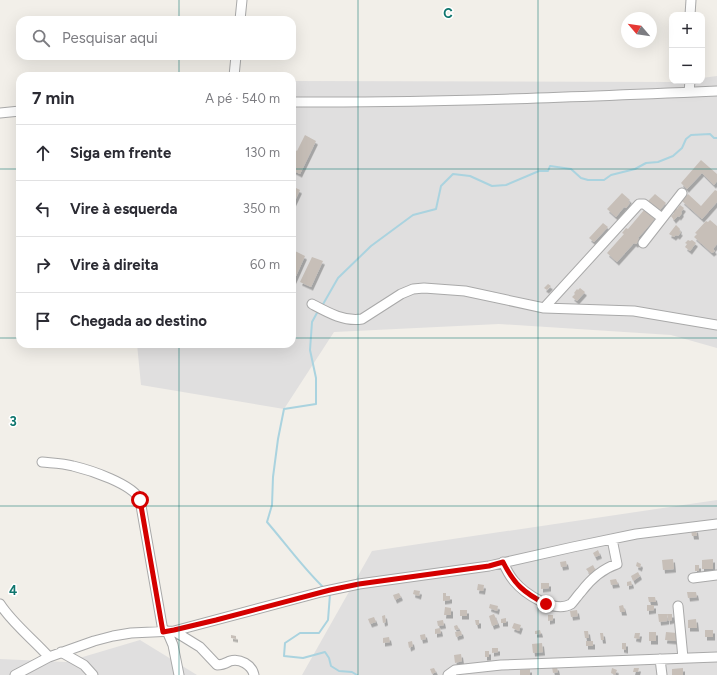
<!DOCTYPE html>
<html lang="pt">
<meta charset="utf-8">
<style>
body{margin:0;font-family:Figtree,sans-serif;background:#f7f7f7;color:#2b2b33}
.controls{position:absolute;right:12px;top:12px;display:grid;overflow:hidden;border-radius:8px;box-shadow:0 4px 16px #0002}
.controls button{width:36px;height:36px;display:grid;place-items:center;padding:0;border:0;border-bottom:1px solid #e1e1e2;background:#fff;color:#2b2b33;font:20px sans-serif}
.compass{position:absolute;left:621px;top:12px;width:36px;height:36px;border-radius:50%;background:#fff;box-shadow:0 4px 16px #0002;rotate:299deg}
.stop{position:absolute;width:12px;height:12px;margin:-9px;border:3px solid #d40000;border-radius:50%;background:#fff}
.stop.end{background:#d40000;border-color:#fff;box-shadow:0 1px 4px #0008}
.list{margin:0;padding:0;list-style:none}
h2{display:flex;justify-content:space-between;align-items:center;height:52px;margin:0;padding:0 16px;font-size:17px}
h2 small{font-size:13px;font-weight:400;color:#7c7c81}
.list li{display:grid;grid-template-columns:26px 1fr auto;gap:12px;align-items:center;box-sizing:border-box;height:56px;padding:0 16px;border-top:1px solid #e1e1e2}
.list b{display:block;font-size:15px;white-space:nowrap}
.list em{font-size:13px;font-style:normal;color:#7c7c81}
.icon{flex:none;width:22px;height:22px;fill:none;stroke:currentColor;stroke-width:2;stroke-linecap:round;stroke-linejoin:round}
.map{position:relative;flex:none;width:717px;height:675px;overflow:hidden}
.search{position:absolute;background:#fff;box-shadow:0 4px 16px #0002;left:16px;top:16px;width:280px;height:44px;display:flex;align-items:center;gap:10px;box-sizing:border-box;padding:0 14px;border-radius:12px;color:#7c7c81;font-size:15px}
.panel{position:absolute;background:#fff;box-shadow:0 4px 16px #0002;left:16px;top:72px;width:280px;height:276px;border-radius:12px}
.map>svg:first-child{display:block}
</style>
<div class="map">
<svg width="717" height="675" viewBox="0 0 717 675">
<defs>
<filter id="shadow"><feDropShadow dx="2" dy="3.5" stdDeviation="0" flood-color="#0004"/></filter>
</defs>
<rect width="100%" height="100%" fill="#f2efe9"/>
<!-- residential -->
<path fill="#e0dfdf" d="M717 76V348L671 335 499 324 334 332 284 409 141 385 137 344H292V81L672 82 702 81V78Z
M717 500V675H302L372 551Z
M140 640 197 675H0V659L66 662Z"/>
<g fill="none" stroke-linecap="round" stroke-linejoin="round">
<!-- stream -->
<path stroke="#aad3df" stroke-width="2" d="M322 306 338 278 371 246 413 215 436 209 441 186 453 174 470 176 492 186 506 185 539 171H548L550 166 571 169 581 178 588 180H604L611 175 635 169 646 163 658 162 673 156 682 148 686 139 691 135 710 134 714 138H717
M318 311 312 322 310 350 316 378V404L284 409 278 439 273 477 272 505 267 522C286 544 303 568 324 588
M330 594 328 620 319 633H300L285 643 284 656 303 658 325 652 329 658 331 666 339 671 352 672 357 675"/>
</g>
<!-- building -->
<path fill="#c7bfb8" filter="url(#shadow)" d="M305 135 316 141 300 174 292 170 293 159H292V148L297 151Z
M701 160 717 174V181L714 185 702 173 687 189 681 183Z
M292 186 300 190 292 207Z
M715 190 717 191V202L702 219 682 201 688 194 701 206Z
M622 193 630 200 628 202 630 203 626 208 624 207 616 217 607 209Z
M655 194 666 203 659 211 648 201Z
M680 205 684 208 681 212 682 213 679 217 678 216 674 220 671 216 674 213 672 211 675 207 677 209Z
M644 210 655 219 638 238 640 240 636 244 634 243 617 262 607 253 624 234 622 233 626 228 628 229Z
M710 220 717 226V244L713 249 715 251 712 253 694 237 697 234 695 233 706 221 708 222Z
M603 223 608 227 594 242 589 238Z
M676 225 680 229 679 231 681 232 678 236 676 235 674 237 669 234Z
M688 240 690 241 692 240 696 243 690 251 685 247 687 244 685 243Z
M295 251 305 256 292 285V257Z
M312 257 323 261 311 287 300 282Z
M548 284 551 286 547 290 544 288Z
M580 288 585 292 577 301 572 297 575 294 574 293 577 289 578 290Z
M696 529 697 536H692L691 530Z
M598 550 600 555 595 557 593 553Z
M673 559 674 569 663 570 662 560Z
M713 559V569H702V560Z
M566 561 567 566 561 567 560 562Z
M637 562 641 564 640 568 636 566Z
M593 565 596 571 590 574 586 569Z
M695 565H699V571H695Z
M638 572 640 576 633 581 631 576Z
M616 579 618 584 611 585 610 580Z
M631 581 632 585 627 586V582Z
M541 583H549V588L541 589Z
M478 584 484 585 483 591 477 590Z
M414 590 420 591 419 596 413 594Z
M687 592H696L697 597 688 598Z
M399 593 401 597 395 600 393 595Z
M443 593H446V596H450V600L443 601Z
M648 597H655L656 602H649Z
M490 604 498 606 497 611 489 608Z
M623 605 625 612H620L619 606Z
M647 605H654V610L647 611Z
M445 607 451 608V615H444Z
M460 610H467V616H460Z
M577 610 578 616 571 617 570 611Z
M494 614 498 624 492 626 489 616Z
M658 614H667V621L659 622Z
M667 614H672V620L668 621Z
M385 615 386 622 383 623 382 616Z
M548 615H553V620L548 621Z
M374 617 376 622 370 624 368 619Z
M506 618V623H501V619Z
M696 619 697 628H688V620Z
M443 620 444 625 438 626 437 621Z
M475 620H479V625H476Z
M514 623 521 625 519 631 512 628Z
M457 625 459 629 455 630 454 626Z
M440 628 441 633 435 634V629Z
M540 630 541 634H535V631Z
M705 630H713V637H705Z
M461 631 462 635 456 637 455 632Z
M584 631H588L589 638H585Z
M649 632H656V641H649Z
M666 632 677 633 676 641 665 640Z
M600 633H603L604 640H601Z
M635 633H640L639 639 634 638Z
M425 634 426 639 421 640 420 635Z
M231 635 236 636V639L231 638Z
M389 637 390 642 383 643V638Z
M412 641 413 646 409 648 408 642Z
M586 641H593V646H586Z
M542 643 543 652 533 653 532 644Z
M622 643H626V650L622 649Z
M492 648H498V652L492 653Z
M485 651H489V657H485Z
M461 654 462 661 455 663 454 655Z
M552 667H557L558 672 553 673Z
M434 668 436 672 432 674 430 669Z
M612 668 617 670 615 675 611 673Z
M634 668H639L638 672H633Z
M683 668V675H672V669Z
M530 669V675H520V670Z"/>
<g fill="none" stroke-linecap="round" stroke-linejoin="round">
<defs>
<path id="minor" d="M690 15 691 0
M240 20 242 0
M234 76 236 56
M689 92 690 81
M292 102C434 103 576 97 717 91
M0 113 20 111
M643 243 682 193
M312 304C327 312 344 322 362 319L401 294 413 289 424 288 465 291 544 308 634 311 717 325
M544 308 639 204H644L662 218
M42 462C52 463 63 463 73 466 90 470 133 484 140 500L163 631
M503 562C506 569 509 575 514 581 524 593 554 614 571 604 574 601 578 595 581 592 590 580 602 569 617 564L612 539
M693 578 717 575
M0 604C13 624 33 639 49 657
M678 606 683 658
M167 631 173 645 179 675
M174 631 200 647 217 665C223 665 226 663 230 661 240 658 252 665 254 675
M61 652 84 665 93 675
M660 659 662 675
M15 675 49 657 94 641 113 636 131 633 174 631 321 592 359 584 489 566 573 547 636 534 717 524
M448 675 455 670 501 665 717 657"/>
</defs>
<!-- minor casing -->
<use href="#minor" stroke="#a9a9a9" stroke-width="11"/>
<!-- minor -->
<use href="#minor" stroke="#fff" stroke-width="9"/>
</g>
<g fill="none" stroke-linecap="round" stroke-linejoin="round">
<!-- route -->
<path stroke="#d40000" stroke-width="5" d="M140 500 163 632 174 630 216 620 330 590 359 584 489 566 503 562C514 584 524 593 546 604"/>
</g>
<!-- grid -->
<path fill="none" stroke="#0f766e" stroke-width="1" stroke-opacity="0.55" d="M179 0V20M358 0V675M538 0V675M179 56V76M0 169H20M292 169H717M0 338H20M292 338H717M179 344V675M0 506H717"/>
<g font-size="13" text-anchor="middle" font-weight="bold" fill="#0f766e" stroke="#fff" stroke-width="3" stroke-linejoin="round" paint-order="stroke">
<text x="448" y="18">C</text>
<text x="13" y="426">3</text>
<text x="13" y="595">4</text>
</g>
</svg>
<div class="controls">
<button>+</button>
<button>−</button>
</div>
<svg class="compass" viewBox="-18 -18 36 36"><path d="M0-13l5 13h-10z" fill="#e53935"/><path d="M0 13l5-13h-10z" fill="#7c7c81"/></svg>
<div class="stop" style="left:140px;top:500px"></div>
<div class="stop end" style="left:546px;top:604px"></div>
<div class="search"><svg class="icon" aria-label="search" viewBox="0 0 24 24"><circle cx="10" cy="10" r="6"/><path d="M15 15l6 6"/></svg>Pesquisar aqui</div>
<section class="panel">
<h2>7 min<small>A pé · 540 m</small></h2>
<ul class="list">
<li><svg class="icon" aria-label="ahead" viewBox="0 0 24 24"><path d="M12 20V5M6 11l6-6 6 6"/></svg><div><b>Siga em frente</b></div><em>130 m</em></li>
<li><svg class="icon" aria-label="left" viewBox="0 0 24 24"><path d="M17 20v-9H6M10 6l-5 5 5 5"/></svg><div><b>Vire à esquerda</b></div><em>350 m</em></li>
<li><svg class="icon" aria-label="right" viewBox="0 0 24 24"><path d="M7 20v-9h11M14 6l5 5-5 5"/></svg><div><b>Vire à direita</b></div><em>60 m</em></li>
<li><svg class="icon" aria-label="arrive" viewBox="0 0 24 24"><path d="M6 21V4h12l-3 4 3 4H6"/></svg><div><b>Chegada ao destino</b></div></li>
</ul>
</section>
</div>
